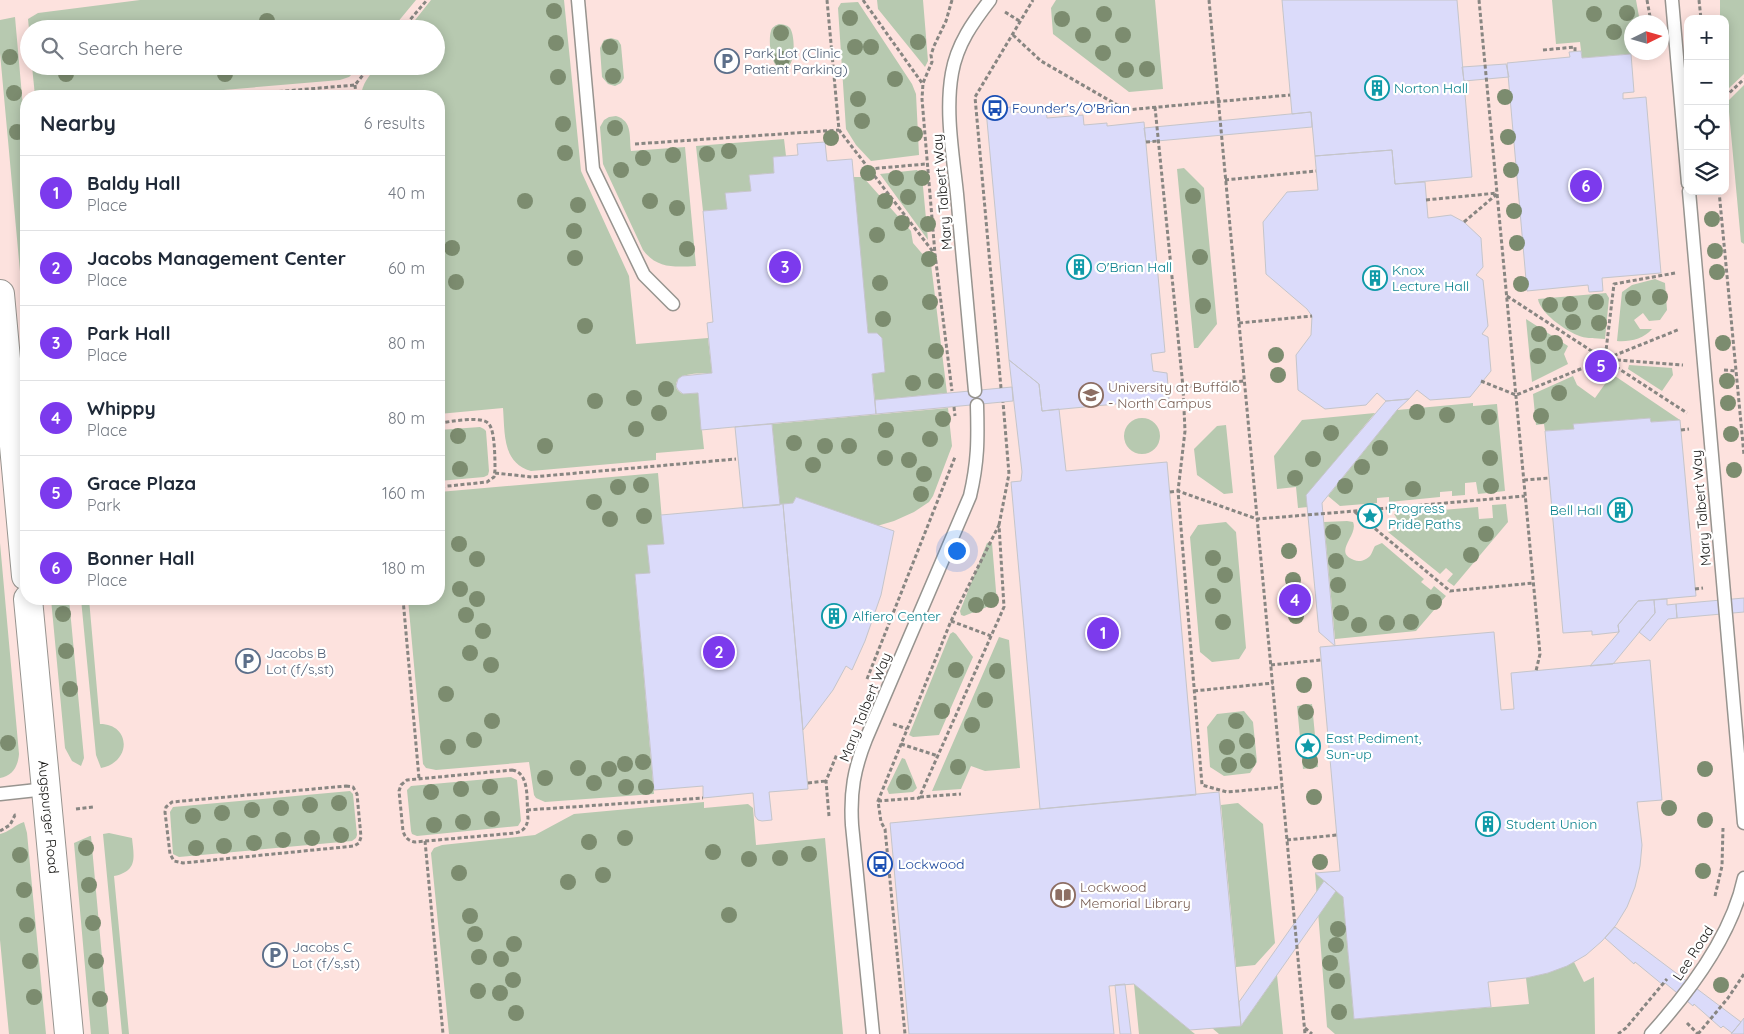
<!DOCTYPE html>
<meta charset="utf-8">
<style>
body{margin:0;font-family:Quicksand,sans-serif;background:#f2f2f3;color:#1f2937}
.controls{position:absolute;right:15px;top:15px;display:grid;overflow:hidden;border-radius:10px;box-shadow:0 2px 12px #0003}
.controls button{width:45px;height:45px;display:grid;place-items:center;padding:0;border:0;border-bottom:1px solid #e0e1e3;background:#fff;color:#1f2937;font:25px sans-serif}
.compass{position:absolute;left:1624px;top:15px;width:45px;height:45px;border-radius:50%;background:#fff;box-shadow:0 2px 12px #0003;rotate:85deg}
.you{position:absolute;left:956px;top:550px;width:18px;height:18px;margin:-12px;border:4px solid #fff;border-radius:50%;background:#1a73e8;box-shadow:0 0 0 8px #1a73e833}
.badge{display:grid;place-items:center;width:32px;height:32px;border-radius:50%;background:#7c3aed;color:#fff;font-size:16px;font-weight:700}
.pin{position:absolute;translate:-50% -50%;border:2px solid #fff;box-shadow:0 1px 5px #0006}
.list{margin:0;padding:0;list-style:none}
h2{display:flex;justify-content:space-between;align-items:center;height:65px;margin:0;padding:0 20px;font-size:21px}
h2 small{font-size:16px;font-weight:400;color:#747a83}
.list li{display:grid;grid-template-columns:32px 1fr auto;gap:15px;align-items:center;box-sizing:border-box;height:75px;padding:0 20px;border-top:1px solid #e0e1e3}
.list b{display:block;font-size:19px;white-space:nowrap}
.list p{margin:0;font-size:16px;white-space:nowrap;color:#747a83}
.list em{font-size:16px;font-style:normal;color:#747a83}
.icon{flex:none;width:28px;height:28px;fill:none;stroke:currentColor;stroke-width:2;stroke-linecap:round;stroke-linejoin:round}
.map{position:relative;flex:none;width:1744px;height:1034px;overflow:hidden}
.search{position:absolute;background:#fff;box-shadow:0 2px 12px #0003;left:20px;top:20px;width:425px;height:55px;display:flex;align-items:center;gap:12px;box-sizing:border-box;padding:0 18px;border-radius:28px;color:#747a83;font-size:19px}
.panel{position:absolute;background:#fff;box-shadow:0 2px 12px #0003;left:20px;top:90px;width:425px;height:515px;border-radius:20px}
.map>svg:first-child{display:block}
</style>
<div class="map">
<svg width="1744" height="1034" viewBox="0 0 1744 1034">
<rect width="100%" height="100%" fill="#f6f2ed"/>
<!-- education -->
<path fill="#fde2de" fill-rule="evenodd" d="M0 0H1744V1034H0ZM1688 19H1725V191H1688ZM1632 22H1662V52H1632ZM29 29H436V66H29ZM26 96H439V599H26Z"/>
<!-- green -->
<path fill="#b7c9b0" d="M140 0H416L392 29H29L28 19 38 13Z
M431 0H564L581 171 629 276 636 344 708 338 712 373C702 374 677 371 676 385 676 390 679 392 683 394L698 393 704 449 656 453V460L531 471C502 463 505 433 503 408L439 414V96H361C362 84 369 76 377 66H436V29H408Z
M877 0H923L928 61 925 67 878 9Z
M1056 0H1155L1163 89 1129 92 1053 34 1051 8Z
M1552 0H1636L1640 22H1632V52L1643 53 1582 58 1580 42 1556 44Z
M1720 0H1744V74L1727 90 1725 72V19H1720Z
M858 2 912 84 916 94 919 155 871 161 856 145 846 129 838 8 841 3Z
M15 17 26 141V337L0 53V20Z
M779 24C783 24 787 25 790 28 795 35 796 65 786 68 770 74 768 39 771 31 772 27 776 25 779 24Z
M611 38 618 40 621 45 624 78 621 83 615 86 608 84 602 77 600 48 604 40Z
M32 66H361L349 77 340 80 153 96H35Z
M1744 85V244L1741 242 1728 101Z
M616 116C633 121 629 137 631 151L685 147 696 266C675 267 657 269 643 250L603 164 600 127 604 120 609 117Z
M784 139 786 156 773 157 774 173 749 175 751 191 726 193 727 209 703 211 696 146Z
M1184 168 1204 188 1217 324 1198 348H1194L1177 169Z
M917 170 922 176 928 240 880 174Z
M851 177H863L911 231 913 243 931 264 947 393 875 400 872 374 885 372 882 339 877 333H868Z
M1655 279 1665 283 1667 310 1660 320 1649 321 1643 313 1634 320 1640 329H1652C1644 339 1629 342 1617 341L1622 292 1632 285Z
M1606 293 1609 298 1605 339C1596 338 1585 339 1577 335 1565 330 1540 313 1538 299Z
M1526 319 1568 346 1564 354 1568 364 1532 382Z
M1629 365 1672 368 1673 375 1662 391 1628 369Z
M1612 374 1680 420 1651 422 1650 418 1574 424V429L1545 431 1544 424 1536 425 1533 394 1573 376 1577 385 1595 398Z
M1473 403V406L1497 404 1505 491 1478 494 1476 482 1465 483V495L1452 496V491L1440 492V497L1389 502V497L1377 498V503L1340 506 1328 496 1397 410Z
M948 408 952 446 933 496 929 502 914 512 894 521 877 526 796 497 793 503 780 505 772 424Z
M1375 413 1307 495 1308 507 1298 508 1296 487 1277 489 1274 456 1302 420Z
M1124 436a18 18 0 1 1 36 0a18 18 0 1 1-36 0Z
M1226 425 1233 493 1224 494 1197 475 1194 449 1217 426Z
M480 427 484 429 486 431 489 471 488 475 484 477 439 481V430Z
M658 473 664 544 648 545 650 573 635 575 654 794 545 802 536 798 534 795 529 762 436 770 426 768 423 764 408 599H439V492Z
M1506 504 1508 522 1454 586 1447 581 1453 574 1446 568 1440 574 1388 532 1395 530C1401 525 1398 520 1394 514L1478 507 1479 519 1493 518 1492 505Z
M1347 521 1353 522C1359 535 1332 552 1354 560 1358 562 1363 561 1366 559 1372 556 1372 551 1375 546L1382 543 1424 579 1421 582 1431 590 1434 586 1446 596 1416 631 1335 639 1324 522Z
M1226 522 1236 532 1246 648 1239 659 1212 662 1200 652 1190 537 1198 525Z
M990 542 992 543 997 603 964 616 961 615 960 611 987 543Z
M0 543 19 754C18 767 12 776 0 778Z
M51 599H69L84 758 81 766 72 761 65 748Z
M81 599H89L100 724C131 724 132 762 101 768L96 755Z
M953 632 956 634 973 657 939 735 913 737 909 735 950 634Z
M999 637 1009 640 1020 768 985 771 971 766 961 789 932 791Z
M1312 704 1318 767 1303 769 1297 706Z
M1244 711 1253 722 1257 762 1250 773 1224 776 1210 767 1207 727 1217 714Z
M902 758 905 759 917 788 913 792 889 794 887 789Z
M511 777 517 780 521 821 518 826 417 836 412 834 411 831 407 790 411 786Z
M350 791 353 794 357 835 356 838 352 841 179 857 173 854 170 812 173 807Z
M704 802V808L748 804 753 808 756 845 825 838 843 1034H449L431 853 434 848 442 845 535 835 574 814Z
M1238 803 1263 824 1275 943 1255 965 1236 967 1221 805Z
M24 822 27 833 46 1034H9L0 940V834C9 832 15 825 24 822Z
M109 833 132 838C134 857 138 871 114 876L129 1034H122L103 834Z
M90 836H91L109 1034H91L74 843Z
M1315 873 1343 897 1354 1019 1529 1004 1526 978 1548 973 1574 962 1584 982 1594 977 1595 1034H1335L1327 1027Z
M1277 975 1283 1034H1219L1212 1028 1241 1026Z
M1134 984 1190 1030 1195 1034H1139Z"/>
<!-- building -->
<path fill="#dbdbfa" stroke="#c5c5ca" d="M1282 0H1457L1472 177 1395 184 1392 150 1315 156 1311 112 1292 114Z
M1581 51 1582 58 1631 54 1634 92 1623 93V99L1646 97 1661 273 1602 278 1603 291 1589 292 1588 285 1527 291 1507 63 1570 57 1569 52Z
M1506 64 1509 77 1464 81 1462 67Z
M1011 107V113L1046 110 1047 118 1083 115 1084 125 1107 123V126L1144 122 1165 352 1151 354 1153 371 1167 373 1169 399 1042 411 1039 384 1009 360 986 110Z
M1311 112 1312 127 1146 142 1144 128Z
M825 142 827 161 852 159 868 333H877L882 338 885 372 872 374 876 414 701 430 698 393 683 394 678 390 676 386 678 379 682 376 712 373 707 323 713 322 703 211 727 209 725 193 751 191 749 175 774 173 773 157 798 155 797 144Z
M1392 150 1395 184 1425 182 1428 218 1451 215 1464 222 1481 238 1483 267 1476 275 1483 280 1488 326 1482 334 1488 337 1491 371 1470 397 1430 400 1417 390 1409 399 1386 401 1377 393 1366 405 1325 409 1298 390 1296 355 1311 335 1312 316 1307 309 1266 274 1263 222 1287 192 1318 190 1315 156Z
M1009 360 1039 384 1042 411 1059 409 1066 471 1167 462 1196 795 1040 809 1011 482 1021 481 1022 472Z
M1012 387 1013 401 876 414 875 400Z
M1409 399 1397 410 1322 503 1335 646 1319 632 1306 495 1386 401Z
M1650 418 1651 422 1680 420 1696 596 1638 601 1618 625 1619 632 1592 635V631L1563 633 1545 431 1574 429 1573 424Z
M772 424 780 505 743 508 735 427Z
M796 497 894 531 881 595 865 641 852 670 846 666 833 690 803 730 783 504 793 503Z
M783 504 808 789 769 792 772 820 762 821 758 820 755 816 753 793 703 798V786L654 790 635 574 650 573 647 545 664 544 661 515Z
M1744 598V612L1677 618 1676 604Z
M1667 599V605L1676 604 1677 618 1668 619 1650 641 1639 632 1655 613 1654 600Z
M1654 600 1655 613 1613 664 1590 666 1619 632 1618 625 1638 601Z
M1494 632 1501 710 1514 709 1511 673 1650 660 1662 800 1637 802 1642 845 1640 866 1635 887 1627 907 1616 925 1602 941 1586 955 1567 966 1548 973 1526 978 1488 982 1491 1007 1354 1019 1343 897 1315 873 1340 871 1320 647Z
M1219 792 1241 1026 1190 1030 1134 984 1109 986 1114 1034H909L890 823Z
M1324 881 1336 891 1241 1026 1239 1002Z
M1615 927 1741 1022 1732 1033 1723 1026 1721 1028 1694 1004 1693 1006 1665 983 1663 985 1635 962 1634 964 1605 938Z
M1125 984 1131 1034H1120L1115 985Z
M1744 1018V1034H1731L1736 1028Z"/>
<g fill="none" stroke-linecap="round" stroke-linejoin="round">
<defs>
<path id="service" d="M578 0 593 169 644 275 673 304
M1672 0 1688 183
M1689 191 1744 823
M975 391C969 325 963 260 957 194 953 155 945 112 952 73 957 44 973 22 990 0
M0 794 46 789
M873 1034 852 825C850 792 854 769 866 739L970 496C978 462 978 440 977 405
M1651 1034C1689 992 1732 935 1744 878"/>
<g id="tertiary">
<path d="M0 294 26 576"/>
<path id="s1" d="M28 599 69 1034"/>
</g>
</defs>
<!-- service casing -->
<use href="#service" stroke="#97948f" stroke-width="15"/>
<!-- tertiary casing -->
<use href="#tertiary" stroke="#97948f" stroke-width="30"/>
<!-- path -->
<path stroke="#888682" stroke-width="3" stroke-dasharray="4 2.5" stroke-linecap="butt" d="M827 0 839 130 934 253
M863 0 922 83
M952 0 946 21 934 46 931 55 932 62 923 83 922 99 935 254 952 391
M1209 0 1305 1034
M1479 0 1540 654 1536 671
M1647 0 1651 22
M1699 0 1701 19
M1005 12 1021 22
M402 29 427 0
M1013 35 1041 61 1126 110 1290 95
M1543 50 1575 47V51
M355 85 356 96
M227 96 355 85 370 66
M1725 97 1744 79
M1155 107 1183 387 1185 431 1178 491 1202 785 1227 792 1282 787
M1146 142 1158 141
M635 144 839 130
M869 169 926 164
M1225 180 1316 171
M1719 191 1744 455
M1426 200 1497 193
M1464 222 1497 194
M1675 273 1614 284 1605 359 1683 365
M1507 296 1687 413
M1239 323 1312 316
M1724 370 1736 371
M1481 381 1516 395 1680 329
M1001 388 975 97 1033 0
M1168 388 1244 381
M954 407 955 416
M439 423C450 422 482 415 489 424 495 431 495 460 495 470L494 477 487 482 439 487
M1681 430 1689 429
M495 473 532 477 736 459
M1524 480 1549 478
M1170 492 1178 491 1257 519 1355 511 1525 496
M1355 512 1450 591 1533 583
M999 525 1009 474 1003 402
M1695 589 1703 588
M403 599 419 778
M951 621 991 636
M1271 665 1321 660
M867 679 955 457
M1194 691 1273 683
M893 724 907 729
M901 744 938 756
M512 770C531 773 526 803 528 818 527 827 524 831 515 833L415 842C409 841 405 838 403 831L399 791 401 785 407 780Z
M808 783 826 781
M346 786 353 787 357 794 361 837 359 843 354 846 183 863 174 861 170 854 165 812 166 807 172 802Z
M920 797 961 794
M878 801 919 798 1004 607 999 525 951 621 878 801 881 822 885 829 905 1034
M76 809 93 807
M527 810 703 798
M829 816 826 781 837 754
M0 831 10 825 15 815H18
M1287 840 1337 835
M425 841 443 1034
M1715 896 1722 866 1723 828
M1687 1023 1698 1034
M1305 1028 1312 1034
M1618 1034 1626 1028 1667 979
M1698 1034 1728 998 1744 974"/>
<!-- service -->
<use href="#service" stroke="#fff" stroke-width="12"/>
<!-- tertiary -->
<use href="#tertiary" stroke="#fff" stroke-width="28"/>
</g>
<!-- trees -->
<g fill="#7c8c6f">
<circle cx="554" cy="11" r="8"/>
<circle cx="1627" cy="13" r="8"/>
<circle cx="1104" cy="14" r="8"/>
<circle cx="1594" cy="14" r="8"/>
<circle cx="850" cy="18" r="8"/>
<circle cx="1062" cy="19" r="8"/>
<circle cx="267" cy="21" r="8"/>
<circle cx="1614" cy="32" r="8"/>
<circle cx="781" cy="33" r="8"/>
<circle cx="1083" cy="35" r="8"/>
<circle cx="1123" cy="35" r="8"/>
<circle cx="918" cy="42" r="8"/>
<circle cx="556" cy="43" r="8"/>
<circle cx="610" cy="47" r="8"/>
<circle cx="855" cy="47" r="8"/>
<circle cx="871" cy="47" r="8"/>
<circle cx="1103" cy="53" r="8"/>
<circle cx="10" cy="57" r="8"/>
<circle cx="782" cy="59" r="8"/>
<circle cx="1147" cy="69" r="8"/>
<circle cx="1126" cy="70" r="8"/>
<circle cx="66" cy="74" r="8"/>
<circle cx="225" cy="74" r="8"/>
<circle cx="613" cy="76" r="8"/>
<circle cx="558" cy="77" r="8"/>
<circle cx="895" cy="79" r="8"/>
<circle cx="14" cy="93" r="8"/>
<circle cx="1505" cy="97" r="8"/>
<circle cx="858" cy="99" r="8"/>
<circle cx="862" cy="121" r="8"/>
<circle cx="563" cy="124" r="8"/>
<circle cx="615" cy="128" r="8"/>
<circle cx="17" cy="132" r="8"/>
<circle cx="915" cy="134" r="8"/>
<circle cx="1508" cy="137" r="8"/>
<circle cx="831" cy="138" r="8"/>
<circle cx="729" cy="151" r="8"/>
<circle cx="565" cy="153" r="8"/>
<circle cx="707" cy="154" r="8"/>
<circle cx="673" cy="155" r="8"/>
<circle cx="643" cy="158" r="8"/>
<circle cx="621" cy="170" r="8"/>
<circle cx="1511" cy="170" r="8"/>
<circle cx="868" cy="173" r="8"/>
<circle cx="896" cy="178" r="8"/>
<circle cx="922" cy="178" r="8"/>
<circle cx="1193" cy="196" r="8"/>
<circle cx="908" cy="197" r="8"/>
<circle cx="525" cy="201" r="8"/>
<circle cx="650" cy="201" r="8"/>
<circle cx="885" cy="201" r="8"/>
<circle cx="578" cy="205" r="8"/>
<circle cx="677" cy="208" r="8"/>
<circle cx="1514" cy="211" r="8"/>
<circle cx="1712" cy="219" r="8"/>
<circle cx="902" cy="223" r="8"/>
<circle cx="928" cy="224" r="8"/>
<circle cx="574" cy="231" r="8"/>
<circle cx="877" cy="235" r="8"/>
<circle cx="1517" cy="243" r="8"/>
<circle cx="452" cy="248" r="8"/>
<circle cx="687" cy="249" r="8"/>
<circle cx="1715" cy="251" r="8"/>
<circle cx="1200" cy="257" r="8"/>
<circle cx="575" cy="258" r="8"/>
<circle cx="929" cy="259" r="8"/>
<circle cx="1717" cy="272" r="8"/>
<circle cx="456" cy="282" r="8"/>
<circle cx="880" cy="283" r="8"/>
<circle cx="1521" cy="284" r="8"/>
<circle cx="1660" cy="297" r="8"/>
<circle cx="1633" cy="298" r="8"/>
<circle cx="930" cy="302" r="8"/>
<circle cx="1596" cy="302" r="8"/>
<circle cx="1570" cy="304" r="8"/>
<circle cx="1550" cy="305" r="8"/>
<circle cx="1203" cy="306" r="8"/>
<circle cx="883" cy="319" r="8"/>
<circle cx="1573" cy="322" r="8"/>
<circle cx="1599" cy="323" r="8"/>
<circle cx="585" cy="326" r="8"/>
<circle cx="1539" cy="334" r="8"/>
<circle cx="1555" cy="343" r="8"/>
<circle cx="1723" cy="343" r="8"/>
<circle cx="936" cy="351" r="8"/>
<circle cx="1276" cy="355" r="8"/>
<circle cx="1538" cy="356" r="8"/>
<circle cx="1278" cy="375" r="8"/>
<circle cx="936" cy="381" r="8"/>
<circle cx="1727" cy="381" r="8"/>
<circle cx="913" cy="383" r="8"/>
<circle cx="666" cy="389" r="8"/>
<circle cx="1559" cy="393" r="8"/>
<circle cx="634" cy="398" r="8"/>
<circle cx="595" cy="401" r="8"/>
<circle cx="1728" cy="403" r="8"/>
<circle cx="1417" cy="412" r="8"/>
<circle cx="659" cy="413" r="8"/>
<circle cx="1447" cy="415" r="8"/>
<circle cx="1541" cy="416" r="8"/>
<circle cx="1489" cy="417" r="8"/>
<circle cx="943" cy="419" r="8"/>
<circle cx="636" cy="429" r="8"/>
<circle cx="886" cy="430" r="8"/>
<circle cx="1331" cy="433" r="8"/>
<circle cx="1731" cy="434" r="8"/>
<circle cx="458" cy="436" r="8"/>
<circle cx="930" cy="439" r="8"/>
<circle cx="794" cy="443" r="8"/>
<circle cx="545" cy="446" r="8"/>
<circle cx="825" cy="446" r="8"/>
<circle cx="849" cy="446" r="8"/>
<circle cx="1380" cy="448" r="8"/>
<circle cx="885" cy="458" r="8"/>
<circle cx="1490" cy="458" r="8"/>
<circle cx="1313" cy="459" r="8"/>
<circle cx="909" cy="460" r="8"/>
<circle cx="813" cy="465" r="8"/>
<circle cx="1362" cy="467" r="8"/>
<circle cx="460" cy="469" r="8"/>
<circle cx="1734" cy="470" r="8"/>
<circle cx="924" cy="474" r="8"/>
<circle cx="1295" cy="478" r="8"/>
<circle cx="641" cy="485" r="8"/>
<circle cx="1345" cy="486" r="8"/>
<circle cx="1491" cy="486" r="8"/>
<circle cx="618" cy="487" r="8"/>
<circle cx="1413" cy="489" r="8"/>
<circle cx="921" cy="494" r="8"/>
<circle cx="594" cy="502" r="8"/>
<circle cx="644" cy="516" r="8"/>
<circle cx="610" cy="519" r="8"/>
<circle cx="1333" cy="532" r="8"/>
<circle cx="1486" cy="534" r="8"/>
<circle cx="459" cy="544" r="8"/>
<circle cx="1289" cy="551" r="8"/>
<circle cx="1471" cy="555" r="8"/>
<circle cx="1213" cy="558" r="8"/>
<circle cx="477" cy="559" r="8"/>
<circle cx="1336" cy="561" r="8"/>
<circle cx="1225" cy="575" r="8"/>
<circle cx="1293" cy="580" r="8"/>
<circle cx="1338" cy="585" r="8"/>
<circle cx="460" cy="589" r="8"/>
<circle cx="1213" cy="596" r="8"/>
<circle cx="477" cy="599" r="8"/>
<circle cx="991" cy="600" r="8"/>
<circle cx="1434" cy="602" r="8"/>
<circle cx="976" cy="605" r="8"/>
<circle cx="1341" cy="613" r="8"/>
<circle cx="63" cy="614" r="8"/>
<circle cx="466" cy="615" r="8"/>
<circle cx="1296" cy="616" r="8"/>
<circle cx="1223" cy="622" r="8"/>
<circle cx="1411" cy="622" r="8"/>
<circle cx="1387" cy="623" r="8"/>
<circle cx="1359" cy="625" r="8"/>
<circle cx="483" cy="631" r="8"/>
<circle cx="66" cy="651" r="8"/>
<circle cx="470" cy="653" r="8"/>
<circle cx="491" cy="665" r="8"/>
<circle cx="956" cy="670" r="8"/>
<circle cx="997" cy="671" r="8"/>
<circle cx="1304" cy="685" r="8"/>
<circle cx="70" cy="689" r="8"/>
<circle cx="446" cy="694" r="8"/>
<circle cx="985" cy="700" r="8"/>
<circle cx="942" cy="711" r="8"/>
<circle cx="1306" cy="712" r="8"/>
<circle cx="492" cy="721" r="8"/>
<circle cx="1236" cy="721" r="8"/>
<circle cx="972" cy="725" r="8"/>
<circle cx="474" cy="740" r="8"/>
<circle cx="1247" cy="741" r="8"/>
<circle cx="8" cy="743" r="8"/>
<circle cx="448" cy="747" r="8"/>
<circle cx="1227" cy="747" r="8"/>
<circle cx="1248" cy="761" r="8"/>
<circle cx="1310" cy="761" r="8"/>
<circle cx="643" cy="762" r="8"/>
<circle cx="625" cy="764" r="8"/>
<circle cx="1229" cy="765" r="8"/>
<circle cx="958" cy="767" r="8"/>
<circle cx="578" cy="768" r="8"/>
<circle cx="609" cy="769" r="8"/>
<circle cx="1705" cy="769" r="8"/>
<circle cx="545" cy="778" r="8"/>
<circle cx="904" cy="782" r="8"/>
<circle cx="594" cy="783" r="8"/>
<circle cx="490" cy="787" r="8"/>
<circle cx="626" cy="787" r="8"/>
<circle cx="646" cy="787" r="8"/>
<circle cx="461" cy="789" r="8"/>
<circle cx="431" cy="792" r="8"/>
<circle cx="1314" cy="797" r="8"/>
<circle cx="339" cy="803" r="8"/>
<circle cx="310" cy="805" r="8"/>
<circle cx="281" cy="808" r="8"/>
<circle cx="1669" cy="808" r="8"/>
<circle cx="252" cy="810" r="8"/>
<circle cx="222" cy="813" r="8"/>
<circle cx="193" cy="816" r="8"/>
<circle cx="492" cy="819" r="8"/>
<circle cx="1705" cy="820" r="8"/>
<circle cx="463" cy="822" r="8"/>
<circle cx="434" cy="825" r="8"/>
<circle cx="341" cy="835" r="8"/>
<circle cx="312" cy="838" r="8"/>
<circle cx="625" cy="838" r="8"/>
<circle cx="283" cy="840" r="8"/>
<circle cx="589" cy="842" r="8"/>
<circle cx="254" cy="843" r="8"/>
<circle cx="224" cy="846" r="8"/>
<circle cx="86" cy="848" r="8"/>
<circle cx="196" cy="848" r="8"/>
<circle cx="713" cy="852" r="8"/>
<circle cx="809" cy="854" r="8"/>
<circle cx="20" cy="855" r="8"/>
<circle cx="780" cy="858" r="8"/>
<circle cx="749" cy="859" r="8"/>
<circle cx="1320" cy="862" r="8"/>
<circle cx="1703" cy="871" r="8"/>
<circle cx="459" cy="873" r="8"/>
<circle cx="603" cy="875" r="8"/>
<circle cx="568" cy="882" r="8"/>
<circle cx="89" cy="885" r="8"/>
<circle cx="24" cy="890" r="8"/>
<circle cx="729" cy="915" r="8"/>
<circle cx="470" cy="916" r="8"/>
<circle cx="93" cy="923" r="8"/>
<circle cx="27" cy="925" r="8"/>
<circle cx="1338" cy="929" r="8"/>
<circle cx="475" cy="934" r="8"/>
<circle cx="514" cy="944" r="8"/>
<circle cx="1336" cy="945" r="8"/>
<circle cx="479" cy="957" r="8"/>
<circle cx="501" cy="959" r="8"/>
<circle cx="30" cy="961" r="8"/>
<circle cx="96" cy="961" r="8"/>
<circle cx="1330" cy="963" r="8"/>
<circle cx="513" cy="980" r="8"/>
<circle cx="1337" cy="981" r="8"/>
<circle cx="1721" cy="985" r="8"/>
<circle cx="478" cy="991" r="8"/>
<circle cx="500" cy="993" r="8"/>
<circle cx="34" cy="997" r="8"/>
<circle cx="100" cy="999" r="8"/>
<circle cx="1339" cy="1012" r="8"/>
<circle cx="516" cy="1013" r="8"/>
</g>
<!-- icons -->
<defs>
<symbol id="parking-ring" viewBox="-11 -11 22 22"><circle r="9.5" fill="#fff" stroke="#5c6f8a" stroke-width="1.5"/><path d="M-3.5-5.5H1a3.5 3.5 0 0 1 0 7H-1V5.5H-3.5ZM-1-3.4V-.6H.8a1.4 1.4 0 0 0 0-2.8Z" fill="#5c6f8a"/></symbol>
<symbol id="building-ring" viewBox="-11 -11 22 22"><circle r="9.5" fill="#fff" stroke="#0f9aa8" stroke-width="1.5"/><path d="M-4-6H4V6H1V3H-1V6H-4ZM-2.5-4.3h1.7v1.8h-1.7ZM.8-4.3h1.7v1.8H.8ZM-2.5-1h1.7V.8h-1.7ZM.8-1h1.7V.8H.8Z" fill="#0f9aa8"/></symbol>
<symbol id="bus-ring" viewBox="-11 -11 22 22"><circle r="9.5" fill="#fff" stroke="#1a4fb4" stroke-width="1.5"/><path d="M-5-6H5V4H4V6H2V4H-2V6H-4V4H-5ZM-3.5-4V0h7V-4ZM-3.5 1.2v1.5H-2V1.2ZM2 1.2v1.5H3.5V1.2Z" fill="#1a4fb4"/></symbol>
<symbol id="university-ring" viewBox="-11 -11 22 22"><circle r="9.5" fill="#fff" stroke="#8d6e63" stroke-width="1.5"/><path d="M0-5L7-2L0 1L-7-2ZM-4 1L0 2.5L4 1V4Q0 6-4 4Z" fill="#8d6e63"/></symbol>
<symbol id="sight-ring" viewBox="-11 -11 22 22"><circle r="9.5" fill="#fff" stroke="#0f9aa8" stroke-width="1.5"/><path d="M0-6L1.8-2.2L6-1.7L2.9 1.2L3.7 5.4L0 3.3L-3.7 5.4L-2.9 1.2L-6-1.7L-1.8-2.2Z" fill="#0f9aa8"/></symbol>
<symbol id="library-ring" viewBox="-11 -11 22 22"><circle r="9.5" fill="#fff" stroke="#8d6e63" stroke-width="1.5"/><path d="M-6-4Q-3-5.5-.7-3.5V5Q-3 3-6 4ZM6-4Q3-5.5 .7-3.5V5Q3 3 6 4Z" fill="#8d6e63"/></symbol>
</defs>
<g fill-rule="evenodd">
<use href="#parking-ring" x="713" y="47" width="28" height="28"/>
<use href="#building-ring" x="1363" y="74" width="28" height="28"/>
<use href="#bus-ring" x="981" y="94" width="28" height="28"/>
<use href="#building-ring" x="1065" y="253" width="28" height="28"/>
<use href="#building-ring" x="1361" y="264" width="28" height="28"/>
<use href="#university-ring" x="1077" y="381" width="28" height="28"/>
<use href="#building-ring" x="1606" y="496" width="28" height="28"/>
<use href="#sight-ring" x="1356" y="502" width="28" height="28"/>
<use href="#building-ring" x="820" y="602" width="28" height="28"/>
<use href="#parking-ring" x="234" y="647" width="28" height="28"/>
<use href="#sight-ring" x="1294" y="732" width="28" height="28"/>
<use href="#building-ring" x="1474" y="810" width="28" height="28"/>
<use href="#bus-ring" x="866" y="850" width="28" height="28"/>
<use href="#library-ring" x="1049" y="881" width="28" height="28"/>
<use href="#parking-ring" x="261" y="941" width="28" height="28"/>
</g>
<g text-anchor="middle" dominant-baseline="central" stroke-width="4.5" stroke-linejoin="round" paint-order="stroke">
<!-- service labels -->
<g font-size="14" fill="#4e5e75" stroke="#fff" text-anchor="start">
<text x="744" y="53">Park Lot (Clinic<tspan x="744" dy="16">Patient Parking)</tspan></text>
<text x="266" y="653">Jacobs B<tspan x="266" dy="16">Lot (f/s,st)</tspan></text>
<text x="292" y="947">Jacobs C<tspan x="292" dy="16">Lot (f/s,st)</tspan></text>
</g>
<!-- culture labels -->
<g font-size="14" fill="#0d838f" stroke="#fff" text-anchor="start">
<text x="1394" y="88">Norton Hall</text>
<text x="1096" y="267">O'Brian Hall</text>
<text x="1392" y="270">Knox<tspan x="1392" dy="16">Lecture Hall</tspan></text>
<text x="1388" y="508">Progress<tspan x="1388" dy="16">Pride Paths</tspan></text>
<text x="1602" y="510" text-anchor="end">Bell Hall</text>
<text x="852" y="616">Alfiero Center</text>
<text x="1326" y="738">East Pediment,<tspan x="1326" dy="16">Sun-up</tspan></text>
<text x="1506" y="824">Student Union</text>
</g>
<!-- transit labels -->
<g font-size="14" fill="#164399" stroke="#fff" text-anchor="start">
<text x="1012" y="108">Founder's/O'Brian</text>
<text x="898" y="864">Lockwood</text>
</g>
<!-- street labels -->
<g font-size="14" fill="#181715" stroke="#fff">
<text transform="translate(942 192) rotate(-95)">Mary Talbert Way</text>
<text transform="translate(1701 508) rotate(-95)">Mary Talbert Way</text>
<text transform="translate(865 707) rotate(-68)">Mary Talbert Way</text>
<text stroke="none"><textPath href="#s1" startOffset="219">Augspurger Road</textPath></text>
<text transform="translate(1693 953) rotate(-57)">Lee Road</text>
</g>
<!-- education labels -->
<g font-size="14" fill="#785e54" stroke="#fff" text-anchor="start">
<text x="1108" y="387">University at Buffalo<tspan x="1108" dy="16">- North Campus</tspan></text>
<text x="1080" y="887">Lockwood<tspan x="1080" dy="16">Memorial Library</tspan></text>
</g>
</g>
</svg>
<div class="controls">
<button>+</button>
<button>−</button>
<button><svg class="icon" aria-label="locate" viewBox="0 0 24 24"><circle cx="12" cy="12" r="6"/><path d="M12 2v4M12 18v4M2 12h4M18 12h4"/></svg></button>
<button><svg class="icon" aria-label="layers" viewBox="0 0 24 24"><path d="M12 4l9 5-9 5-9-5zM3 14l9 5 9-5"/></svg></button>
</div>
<svg class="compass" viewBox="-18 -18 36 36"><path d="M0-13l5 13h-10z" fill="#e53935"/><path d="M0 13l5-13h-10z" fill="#747a83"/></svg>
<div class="you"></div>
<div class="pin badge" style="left:1103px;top:633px">1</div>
<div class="pin badge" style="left:719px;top:652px">2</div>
<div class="pin badge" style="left:785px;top:267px">3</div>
<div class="pin badge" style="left:1295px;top:600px">4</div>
<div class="pin badge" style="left:1601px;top:366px">5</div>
<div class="pin badge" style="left:1586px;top:186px">6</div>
<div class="search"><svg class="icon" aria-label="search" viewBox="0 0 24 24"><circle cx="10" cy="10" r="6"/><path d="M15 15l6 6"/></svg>Search here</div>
<section class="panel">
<h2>Nearby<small>6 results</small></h2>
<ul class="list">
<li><span class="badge">1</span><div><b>Baldy Hall</b><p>Place</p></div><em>40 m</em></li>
<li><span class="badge">2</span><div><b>Jacobs Management Center</b><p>Place</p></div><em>60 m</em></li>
<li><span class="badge">3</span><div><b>Park Hall</b><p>Place</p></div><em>80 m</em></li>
<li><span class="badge">4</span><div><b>Whippy</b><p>Place</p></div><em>80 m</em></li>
<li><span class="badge">5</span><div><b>Grace Plaza</b><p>Park</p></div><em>160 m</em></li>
<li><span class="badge">6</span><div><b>Bonner Hall</b><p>Place</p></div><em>180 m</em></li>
</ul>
</section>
</div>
